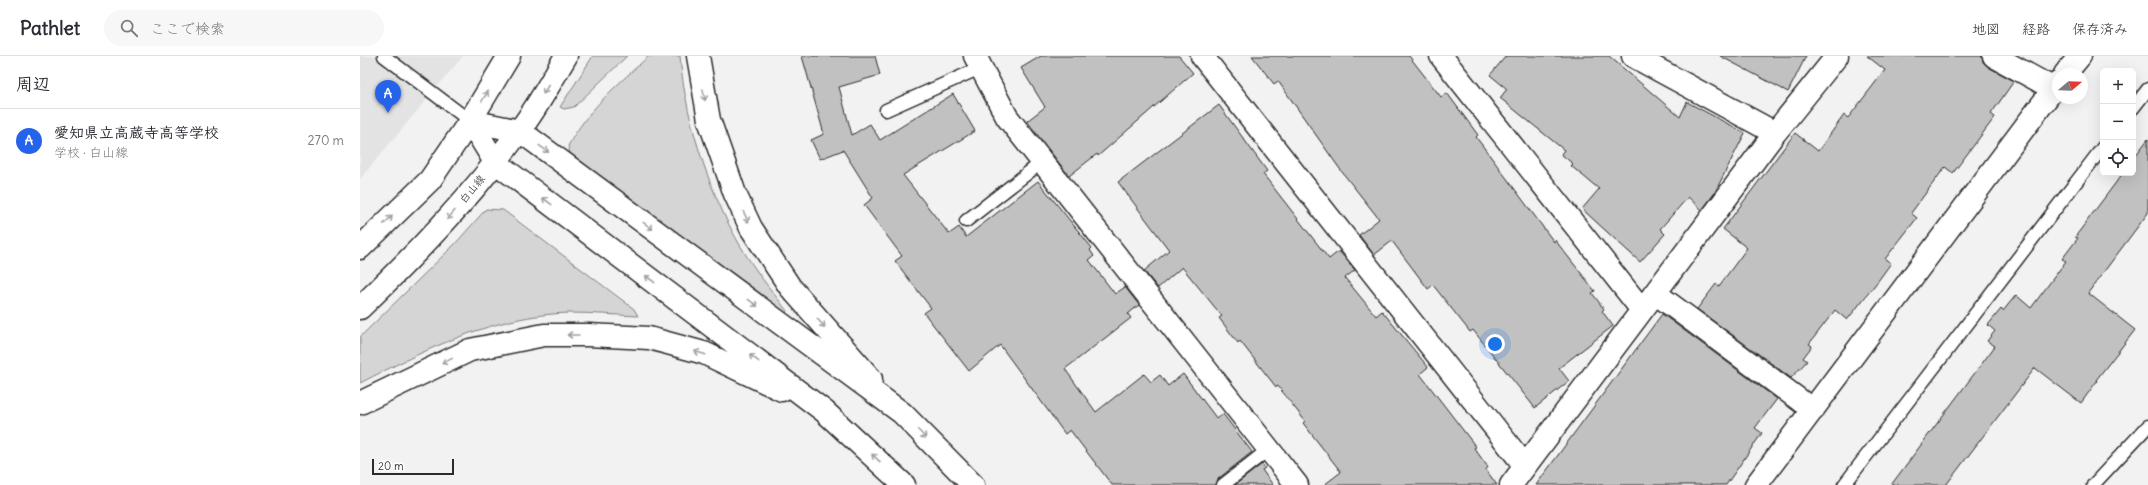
<!DOCTYPE html>
<html lang="ja">
<meta charset="utf-8">
<style>
body{margin:0;font-family:Delius,"Klee One",sans-serif;background:#f7f7f7;color:#2b2b33}
.controls{position:absolute;right:12px;top:12px;display:grid;overflow:hidden;border-radius:6px;box-shadow:0 4px 16px #0002}
.controls button{width:36px;height:36px;display:grid;place-items:center;padding:0;border:0;border-bottom:1px solid #e1e1e2;background:#fff;color:#2b2b33;font:20px sans-serif}
.compass{position:absolute;left:1692px;top:12px;width:36px;height:36px;border-radius:50%;background:#fff;box-shadow:0 4px 16px #0002;rotate:71deg}
.scale{position:absolute;left:12px;bottom:10px;width:82px;box-sizing:border-box;padding-left:4px;border:2px solid #2b2b2b;border-top:0;font-size:11px;line-height:14px;white-space:nowrap;color:#2b2b2b;-webkit-text-stroke:3px #fff;paint-order:stroke}
.you{position:absolute;left:1135px;top:288px;width:14px;height:14px;margin:-10px;border:3px solid #fff;border-radius:50%;background:#1a73e8;box-shadow:0 0 0 6px #1a73e833}
.badge{display:grid;place-items:center;width:26px;height:26px;border-radius:50%;background:#2563eb;color:#fff;font-size:13px;font-weight:700}
.pin{position:absolute;translate:-50% -33px;filter:drop-shadow(0 1px 2px #0008)}
.pin::after{content:'';position:absolute;top:21px;width:14px;height:12px;background:inherit;clip-path:polygon(0 0,100% 0,50% 100%)}
.list{margin:0;padding:0;list-style:none}
h2{display:flex;justify-content:space-between;align-items:center;height:52px;margin:0;padding:0 16px;font-size:17px}
h2 small{font-size:13px;font-weight:400;color:#7c7c81}
.list li{display:grid;grid-template-columns:26px 1fr auto;gap:12px;align-items:center;box-sizing:border-box;height:64px;padding:0 16px;border-top:1px solid #e1e1e2}
.list b{display:block;font-size:15px;white-space:nowrap}
.list p{margin:0;font-size:13px;white-space:nowrap;color:#7c7c81}
.list em{font-size:13px;font-style:normal;color:#7c7c81}
.icon{flex:none;width:22px;height:22px;fill:none;stroke:currentColor;stroke-width:2;stroke-linecap:round;stroke-linejoin:round}
.map{position:relative;flex:none;width:1788px;height:429px;overflow:hidden}
header{display:flex;align-items:center;gap:24px;box-sizing:border-box;height:56px;padding:0 20px;background:#fff;border-bottom:1px solid #e1e1e2}
header strong{font-size:19px}
nav{display:flex;gap:22px;margin-inline-start:auto;font-size:14px}
.search{width:280px;height:36px;background:#f7f7f7;display:flex;align-items:center;gap:10px;box-sizing:border-box;padding:0 14px;border-radius:22px;color:#7c7c81;font-size:15px}
main{display:flex}
aside{flex:1;background:#fff}
.map>svg:first-child{display:block}
</style>
<header>
<strong>Pathlet</strong>
<div class="search"><svg class="icon" aria-label="search" viewBox="0 0 24 24"><circle cx="10" cy="10" r="6"/><path d="M15 15l6 6"/></svg>ここで検索</div>
<nav><a>地図</a><a>経路</a><a>保存済み</a></nav>
</header>
<main>
<aside>
<h2>周辺<small></small></h2>
<ul class="list">
<li><span class="badge">A</span><div><b>愛知県立高蔵寺高等学校</b><p>学校 · 白山線</p></div><em>270 m</em></li>
</ul>
</aside>
<div class="map">
<svg width="1788" height="429" viewBox="0 0 1788 429">
<rect width="100%" height="100%" fill="#f2f2f2"/>
<filter id="ink" filterUnits="userSpaceOnUse"><feTurbulence type="fractalNoise" baseFrequency=".025" numOctaves="2"/><feDisplacementMap in="SourceGraphic" scale="8" xChannelSelector="R" yChannelSelector="G"/><feConvolveMatrix kernelMatrix="1 2 1 2 8 2 1 2 1" color-interpolation-filters="sRGB"/></filter>
<g filter="url(#ink)">
<!-- built -->
<path fill="#e3e3e3" d="M0 0H103L0 123Z"/>
<!-- green -->
<path fill="#d5d5d5" stroke="#808080" d="M233 0H267L214 51 204 53 200 51Z
M289 0H320C325 67 355 156 394 211 404 226 416 240 427 255L426 257 422 258 210 97 208 90C227 54 259 27 289 0Z
M126 153 143 154 274 253 278 260C255 259 232 257 209 257 134 259 65 294 0 327V281L95 188Z"/>
<!-- building -->
<path fill="#c1c1c1" stroke="#2b2b2b" d="M442 0H515L520 19 479 31 492 79 510 68 520 84 593 38 615 75 543 119 589 178 599 171 606 181 678 125 732 192 730 194 734 200 729 204 755 238 765 231 779 249 768 258 771 262 705 313 736 356 784 318 791 326 800 319 808 330 823 318 857 363 863 358 892 396 858 423 856 429H752L710 374 705 378 640 289 609 315 564 257 571 252 535 205 542 200 504 149 513 142 483 94 460 103 451 84 464 78Z
M681 0H819L833 17 738 100 737 98 709 120 667 65 685 51 661 12Z
M892 0H1049L1081 41 1087 37 1118 79 1116 81 1194 186 1195 184 1235 235 1232 237 1244 253 1242 255 1253 270 1199 312 1209 325 1175 352 1113 274 1110 276 1073 229 1068 233 1032 185 1014 199 999 179 1019 163 982 116 918 25 914 28Z
M1146 0H1249L1320 61 1327 46 1385 77 1354 138 1342 154 1328 141 1300 173 1305 178 1280 206 1222 153 1239 133 1211 110 1213 108 1201 98 1204 94 1140 42 1147 33 1130 19Z
M1360 0H1446L1428 36Z
M1507 0H1622L1623 6 1628 11 1654 25 1631 58 1635 61 1593 117 1585 111 1551 157 1557 162 1525 203 1531 207 1518 225 1487 264 1475 254 1449 288 1452 290 1443 302 1447 305 1431 322 1337 253 1356 228 1359 230 1387 192 1363 173 1435 77 1458 95 1484 59 1488 62 1525 14Z
M859 49 907 115 903 118 969 203 979 195 995 214 985 222 1016 260 1022 255 1068 311 1060 318 1116 391 1114 392 1128 411 1126 414 1137 429H964L981 416 943 367 945 365 918 330 916 331 880 285 878 287 859 262 862 260 822 211 798 232 784 215 809 194 758 126Z
M1788 83V157L1728 237 1775 274 1736 324 1737 325 1721 347 1675 312 1586 429H1531L1635 290 1627 285 1635 275 1628 269 1641 253 1643 255 1656 239 1671 252 1706 205 1702 203 1718 182 1715 181 1763 117H1773V103Z
M1302 258 1417 343 1395 372 1402 377 1366 429H1176Z
M902 408 905 412 902 414 913 429H875Z"/>
<g fill="none" stroke-linecap="round" stroke-linejoin="round">
<defs>
<path id="lane" d="M24 0 110 65
M1773 52 1788 33
M526 54 620 12
M606 165 682 106
M863 429 909 393
M1484 429 1743 91
M1733 429 1788 370"/>
<path id="street" d="M615 0 647 61 937 429
M842 0 1165 410
M1081 0 1282 254
M1273 0 1415 77
M1634 0 1694 33
M1705 18 1720 0
M1295 237 1453 354
M1151 429 1415 77 1477 0
M1396 429 1698 27"/>
<path id="secondary" d="M338 0 349 64 375 138 391 172 430 231 511 323
M110 65 160 75 542 357 613 429
M110 65 135 106 464 355 544 429
M0 192 70 124 110 65 149 0
M0 252C57 197 113 139 159 75 177 52 191 25 206 0
M0 347 110 294 184 279H228L289 282 344 297 422 334"/>
</defs>
<!-- lane casing -->
<use href="#lane" stroke="#2b2b2b" stroke-width="15"/>
<!-- street casing -->
<use href="#street" stroke="#2b2b2b" stroke-width="25"/>
<!-- secondary casing -->
<use href="#secondary" stroke="#2b2b2b" stroke-width="25"/>
<!-- lane -->
<use href="#lane" stroke="#fff" stroke-width="12"/>
<!-- street -->
<use href="#street" stroke="#fff" stroke-width="22"/>
<!-- secondary -->
<use href="#secondary" stroke="#fff" stroke-width="22"/>
</g>
<!-- one-way arrows -->
<defs><path id="oneway-shaft" d="M-6 0H5M1.5-3L5.5 0L1.5 3" fill="none" stroke-width="1.6" stroke-linecap="round" stroke-linejoin="round"/></defs>
<g stroke="#a0a0a0">
<use href="#oneway-shaft" transform="translate(186 33) rotate(122)"/>
<use href="#oneway-shaft" transform="translate(344 39) rotate(79)"/>
<use href="#oneway-shaft" transform="translate(125 40) rotate(-59)"/>
<use href="#oneway-shaft" transform="translate(184 93) rotate(36)"/>
<use href="#oneway-shaft" transform="translate(187 145) rotate(-143)"/>
<use href="#oneway-shaft" transform="translate(91 159) rotate(130)"/>
<use href="#oneway-shaft" transform="translate(386 161) rotate(64)"/>
<use href="#oneway-shaft" transform="translate(28 164) rotate(-44)"/>
<use href="#oneway-shaft" transform="translate(288 170) rotate(36)"/>
<use href="#oneway-shaft" transform="translate(290 223) rotate(-143)"/>
<use href="#oneway-shaft" transform="translate(393 247) rotate(36)"/>
<use href="#oneway-shaft" transform="translate(461 267) rotate(48)"/>
<use href="#oneway-shaft" transform="translate(213 279) rotate(180)"/>
<use href="#oneway-shaft" transform="translate(340 297) rotate(-162)"/>
<use href="#oneway-shaft" transform="translate(394 302) rotate(-143)"/>
<use href="#oneway-shaft" transform="translate(87 305) rotate(154)"/>
<use href="#oneway-shaft" transform="translate(562 378) rotate(45)"/>
<use href="#oneway-shaft" transform="translate(516 402) rotate(-137)"/>
</g>
</g>
<g text-anchor="middle" dominant-baseline="central" stroke-width="3" stroke-linejoin="round" paint-order="stroke">
<!-- street labels -->
<g font-size="11" fill="#2b2b2b" stroke="#fff">
<text transform="translate(112 133) rotate(-50)">白山線</text>
</g>
</g>
</svg>
<div class="controls">
<button>+</button>
<button>−</button>
<button><svg class="icon" aria-label="locate" viewBox="0 0 24 24"><circle cx="12" cy="12" r="6"/><path d="M12 2v4M12 18v4M2 12h4M18 12h4"/></svg></button>
</div>
<svg class="compass" viewBox="-18 -18 36 36"><path d="M0-13l5 13h-10z" fill="#e53935"/><path d="M0 13l5-13h-10z" fill="#7c7c81"/></svg>
<div class="scale">20 m</div>
<div class="you"></div>
<div class="pin badge" style="left:28px;top:57px">A</div>
</div>
</main>
